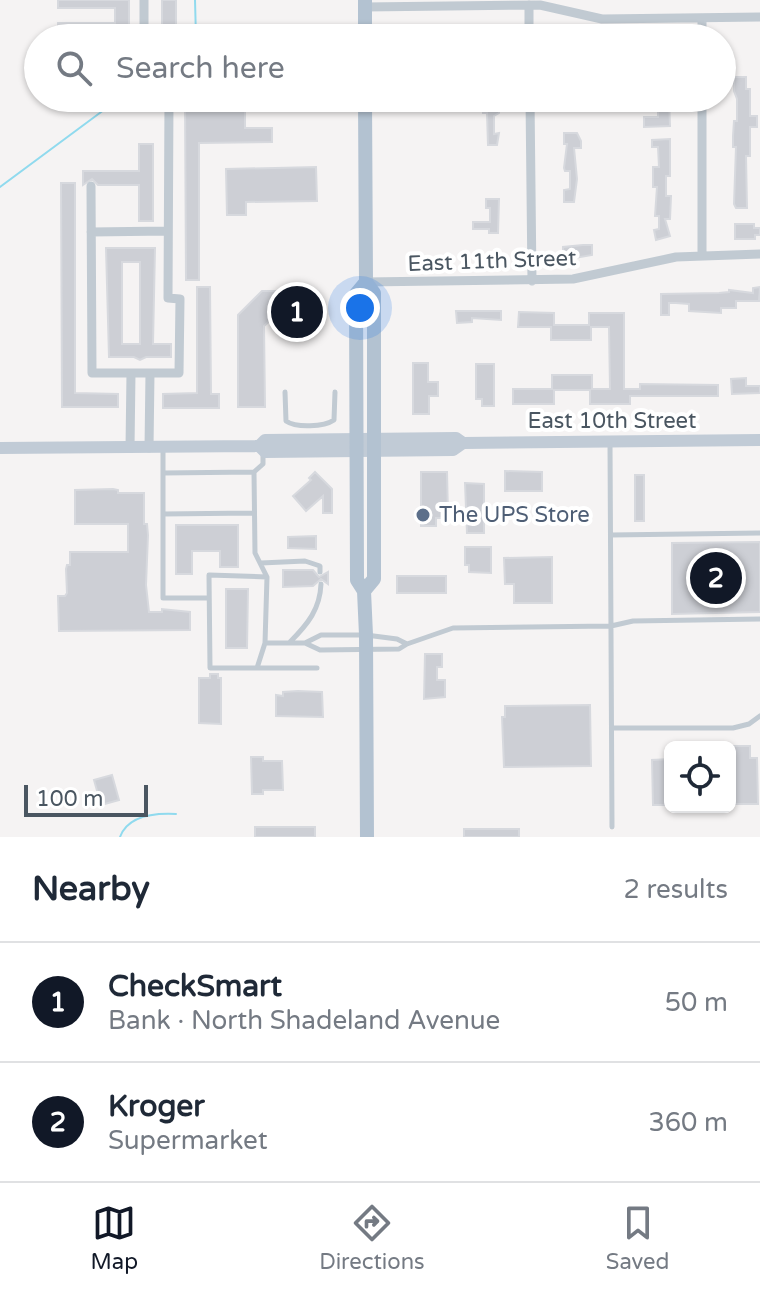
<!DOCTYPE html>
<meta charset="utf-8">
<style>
body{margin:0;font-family:"Varela Round",sans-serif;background:#f2f2f3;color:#1f2937}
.controls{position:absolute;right:24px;bottom:24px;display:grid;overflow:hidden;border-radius:12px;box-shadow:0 2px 6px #0004}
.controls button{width:72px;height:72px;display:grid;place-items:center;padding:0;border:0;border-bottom:2px solid #e0e1e3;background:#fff;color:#1f2937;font:40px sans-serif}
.scale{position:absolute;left:24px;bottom:20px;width:124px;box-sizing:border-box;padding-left:8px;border:4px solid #4a5661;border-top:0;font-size:22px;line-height:28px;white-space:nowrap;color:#4a5661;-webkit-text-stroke:6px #fff;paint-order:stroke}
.you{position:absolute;left:360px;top:308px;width:28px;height:28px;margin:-20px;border:6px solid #fff;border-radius:50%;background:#1a73e8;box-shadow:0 0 0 12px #1a73e833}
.badge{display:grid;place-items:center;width:52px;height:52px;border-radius:50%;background:#111827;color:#fff;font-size:26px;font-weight:700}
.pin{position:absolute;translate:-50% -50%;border:4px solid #fff;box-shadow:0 2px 8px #0006}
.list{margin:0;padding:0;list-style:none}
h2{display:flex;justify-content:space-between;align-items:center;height:104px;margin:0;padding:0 32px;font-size:34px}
h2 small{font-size:26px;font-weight:400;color:#747a83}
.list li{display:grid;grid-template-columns:52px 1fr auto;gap:24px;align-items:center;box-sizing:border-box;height:120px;padding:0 32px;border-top:2px solid #e0e1e3}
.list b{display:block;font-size:30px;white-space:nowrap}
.list p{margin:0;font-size:26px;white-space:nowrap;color:#747a83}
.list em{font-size:26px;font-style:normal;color:#747a83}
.icon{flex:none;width:44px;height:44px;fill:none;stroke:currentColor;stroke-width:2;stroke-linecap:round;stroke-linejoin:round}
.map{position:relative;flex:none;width:760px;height:837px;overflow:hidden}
.search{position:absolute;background:#fff;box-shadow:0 2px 6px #0004;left:24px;right:24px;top:24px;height:88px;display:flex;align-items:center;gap:20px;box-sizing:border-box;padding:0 28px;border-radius:44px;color:#747a83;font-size:30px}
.sheet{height:344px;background:#fff}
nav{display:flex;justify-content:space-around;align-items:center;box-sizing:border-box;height:112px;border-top:2px solid #e0e1e3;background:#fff;font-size:22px;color:#747a83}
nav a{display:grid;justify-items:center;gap:4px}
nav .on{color:#111827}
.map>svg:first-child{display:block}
</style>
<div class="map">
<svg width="760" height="837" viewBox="0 0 760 837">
<rect width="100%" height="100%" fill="#f5f3f3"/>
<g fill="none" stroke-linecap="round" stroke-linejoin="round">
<!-- stream -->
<path stroke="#90daee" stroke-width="2" d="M195 0 196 38
M0 187 120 98
M120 837C128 815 156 813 176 814"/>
</g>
<!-- building -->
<path fill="#cdcfd5" stroke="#d7d9de" stroke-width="2" fill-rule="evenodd" d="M58 0H129V38L58 37V23H115V8H58Z
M162 0H176V36H162Z
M734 77H746V89H750V116H757V127H750V156H746L747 208H736L734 204 736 147H733V136L734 121H737V99L734 91Z
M185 98H245V128H272V142L199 143V280H186Z
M658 98H669L670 126 644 127V117H658Z
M483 104H499V113L494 116V134L499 133 497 145H488L487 113H483Z
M564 133H577L581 141V148H574L577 179 574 202H564V190L570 189V171H565L564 168 567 144H564Z
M670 139V176H666V196H671L670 219H665L670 236 656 240 654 230 659 229V216H655L657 187H653V167H659L658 147H652V140Z
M139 144H153V221H139V185H98L92 179 83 185V171H139Z
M316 167 317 201 246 202V215H227L226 169Z
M61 183H75V393L118 394V407H62Z
M486 199H499L498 233H489V229H473V222H490V208H486Z
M735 224H754V228H760V235H755V239H735Z
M583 245H592V255L563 260V247Z
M106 248H155L153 344H171V357H146L140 360 134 357H109ZM122 262H140V344H122Z
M197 287H210L211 394H219V408H163V394L197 393Z
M760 287 759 301H736V308H721V313L689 311V304L676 303H669V315H661V294L719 293 729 292V290L753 293V288Z
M262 291H317V318H273L264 326 265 407H238V315Z
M456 311H501V320L472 318V322L457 323Z
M519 312 554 313V325H589V313H624V389H640V384L718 385V396H630V404H590V390H554V404H513V389H552V375H592V389H610L609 327H591V340H551V327H518Z
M413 363H428V382H438V396H429V414H413Z
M476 364H494V406H482V399H476Z
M746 378V386H760V393L732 394 731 379Z
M505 471 542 472V491H505Z
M315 472 332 489V513H323V496L306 511 293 496 311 480 309 478Z
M421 472H447L448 514 444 518H436V526H421Z
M635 475H644V521H635Z
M465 483 484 484V533H467Z
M113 489 118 490V493H144V524H147L148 535 146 585 149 612H162V609L190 612V630L59 631 58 596H65L67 593 66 569 67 565H70V552H128V524H75V490Z
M176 525H238V567H220V551H192V574H176Z
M316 536V549L288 548V537Z
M760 542V612L672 614V543Z
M465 547H491V573L469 572V565H465Z
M552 557V603H514V584H505L504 558Z
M283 570H313L319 577 328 572V584L321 579 313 586 283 587Z
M397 576H446V593H397Z
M226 589H248L247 648H226Z
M425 654H442V667H437V680H445V697L424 699Z
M210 674H218V678H221V724L199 723V678H210Z
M298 691 322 692 323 717 276 716V695L283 696V692Z
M590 705 591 766 504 767 502 717H505V706Z
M730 746H750V758H757L758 804H730Z
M251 757H263V761H282L283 790H263V794H252Z
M670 759V805H653L652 760Z
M112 775 119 800 101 805 94 780Z
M255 827H315V837H255Z
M464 829H519V837H464Z"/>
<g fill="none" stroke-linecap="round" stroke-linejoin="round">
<!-- lane -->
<path stroke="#c1cad2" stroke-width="5" d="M285 392 286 421C296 428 324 427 334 420L335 392
M610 442 612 827
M163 448V598H209
M254 472 255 553 267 577 265 643H305L321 635H366L397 639 407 644 399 649 320 650 305 643
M163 473 254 472 263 464V452
M163 514 253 513
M611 535 760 533
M261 563 305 561 320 566V572
M267 577 209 575 210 668H317
M290 642C308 624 320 609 321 584
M407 644 453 628 611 626 633 621 760 619
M257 668 265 643
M612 728H733L749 724 760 716"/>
<!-- street -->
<path stroke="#c1cad2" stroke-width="9" d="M144 0V38
M529 5V38
M365 7 540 5 602 19 760 17
M702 18V38
M530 98 532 281
M702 98V255
M91 186 92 373H179L180 299 168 298 169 98
M91 232 168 231
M366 282 573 279 676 257 760 254
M130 448 131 373
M149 448 150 373"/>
<!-- secondary -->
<path stroke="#c1cbd6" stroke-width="12" d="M259 446 265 452 453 450 463 443
M0 448 259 446 265 440 456 438 463 443 760 440"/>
<!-- primary -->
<path stroke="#b3c2d1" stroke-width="14" d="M365 0V38
M366 282 356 294 357 580 364 591 366 635 367 837
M364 591 374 579V293L366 282 365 98"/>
</g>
<!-- markers -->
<circle fill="#5c6f8a" stroke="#fff" stroke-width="3" cx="423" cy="515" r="8"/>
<g text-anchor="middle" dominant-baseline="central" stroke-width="8" stroke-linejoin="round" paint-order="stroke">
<!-- street labels -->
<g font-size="22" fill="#4a5661" stroke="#fff">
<text transform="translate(492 261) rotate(-2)">East 11th Street</text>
<text x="612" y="421">East 10th Street</text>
</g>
<!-- service labels -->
<g font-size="22" fill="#4e5e75" stroke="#fff" text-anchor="start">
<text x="439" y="515">The UPS Store</text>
</g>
</g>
</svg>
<div class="controls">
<button><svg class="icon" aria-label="locate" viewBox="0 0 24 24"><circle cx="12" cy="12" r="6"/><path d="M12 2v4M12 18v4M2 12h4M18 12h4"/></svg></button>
</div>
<div class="scale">100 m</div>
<div class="you"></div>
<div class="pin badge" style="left:297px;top:312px">1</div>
<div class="pin badge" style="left:716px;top:578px">2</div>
<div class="search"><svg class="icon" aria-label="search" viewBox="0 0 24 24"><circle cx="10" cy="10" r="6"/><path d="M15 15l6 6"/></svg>Search here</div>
</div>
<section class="sheet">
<h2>Nearby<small>2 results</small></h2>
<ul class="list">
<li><span class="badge">1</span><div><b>CheckSmart</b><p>Bank · North Shadeland Avenue</p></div><em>50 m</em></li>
<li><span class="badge">2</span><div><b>Kroger</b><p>Supermarket</p></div><em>360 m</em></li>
</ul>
</section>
<nav>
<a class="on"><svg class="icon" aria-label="map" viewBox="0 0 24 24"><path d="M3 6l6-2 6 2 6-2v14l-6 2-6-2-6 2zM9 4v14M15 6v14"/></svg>Map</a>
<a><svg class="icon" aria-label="directions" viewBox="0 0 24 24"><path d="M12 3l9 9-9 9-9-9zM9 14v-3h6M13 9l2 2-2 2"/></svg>Directions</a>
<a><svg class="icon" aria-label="saved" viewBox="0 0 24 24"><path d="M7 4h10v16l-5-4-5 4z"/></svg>Saved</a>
</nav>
